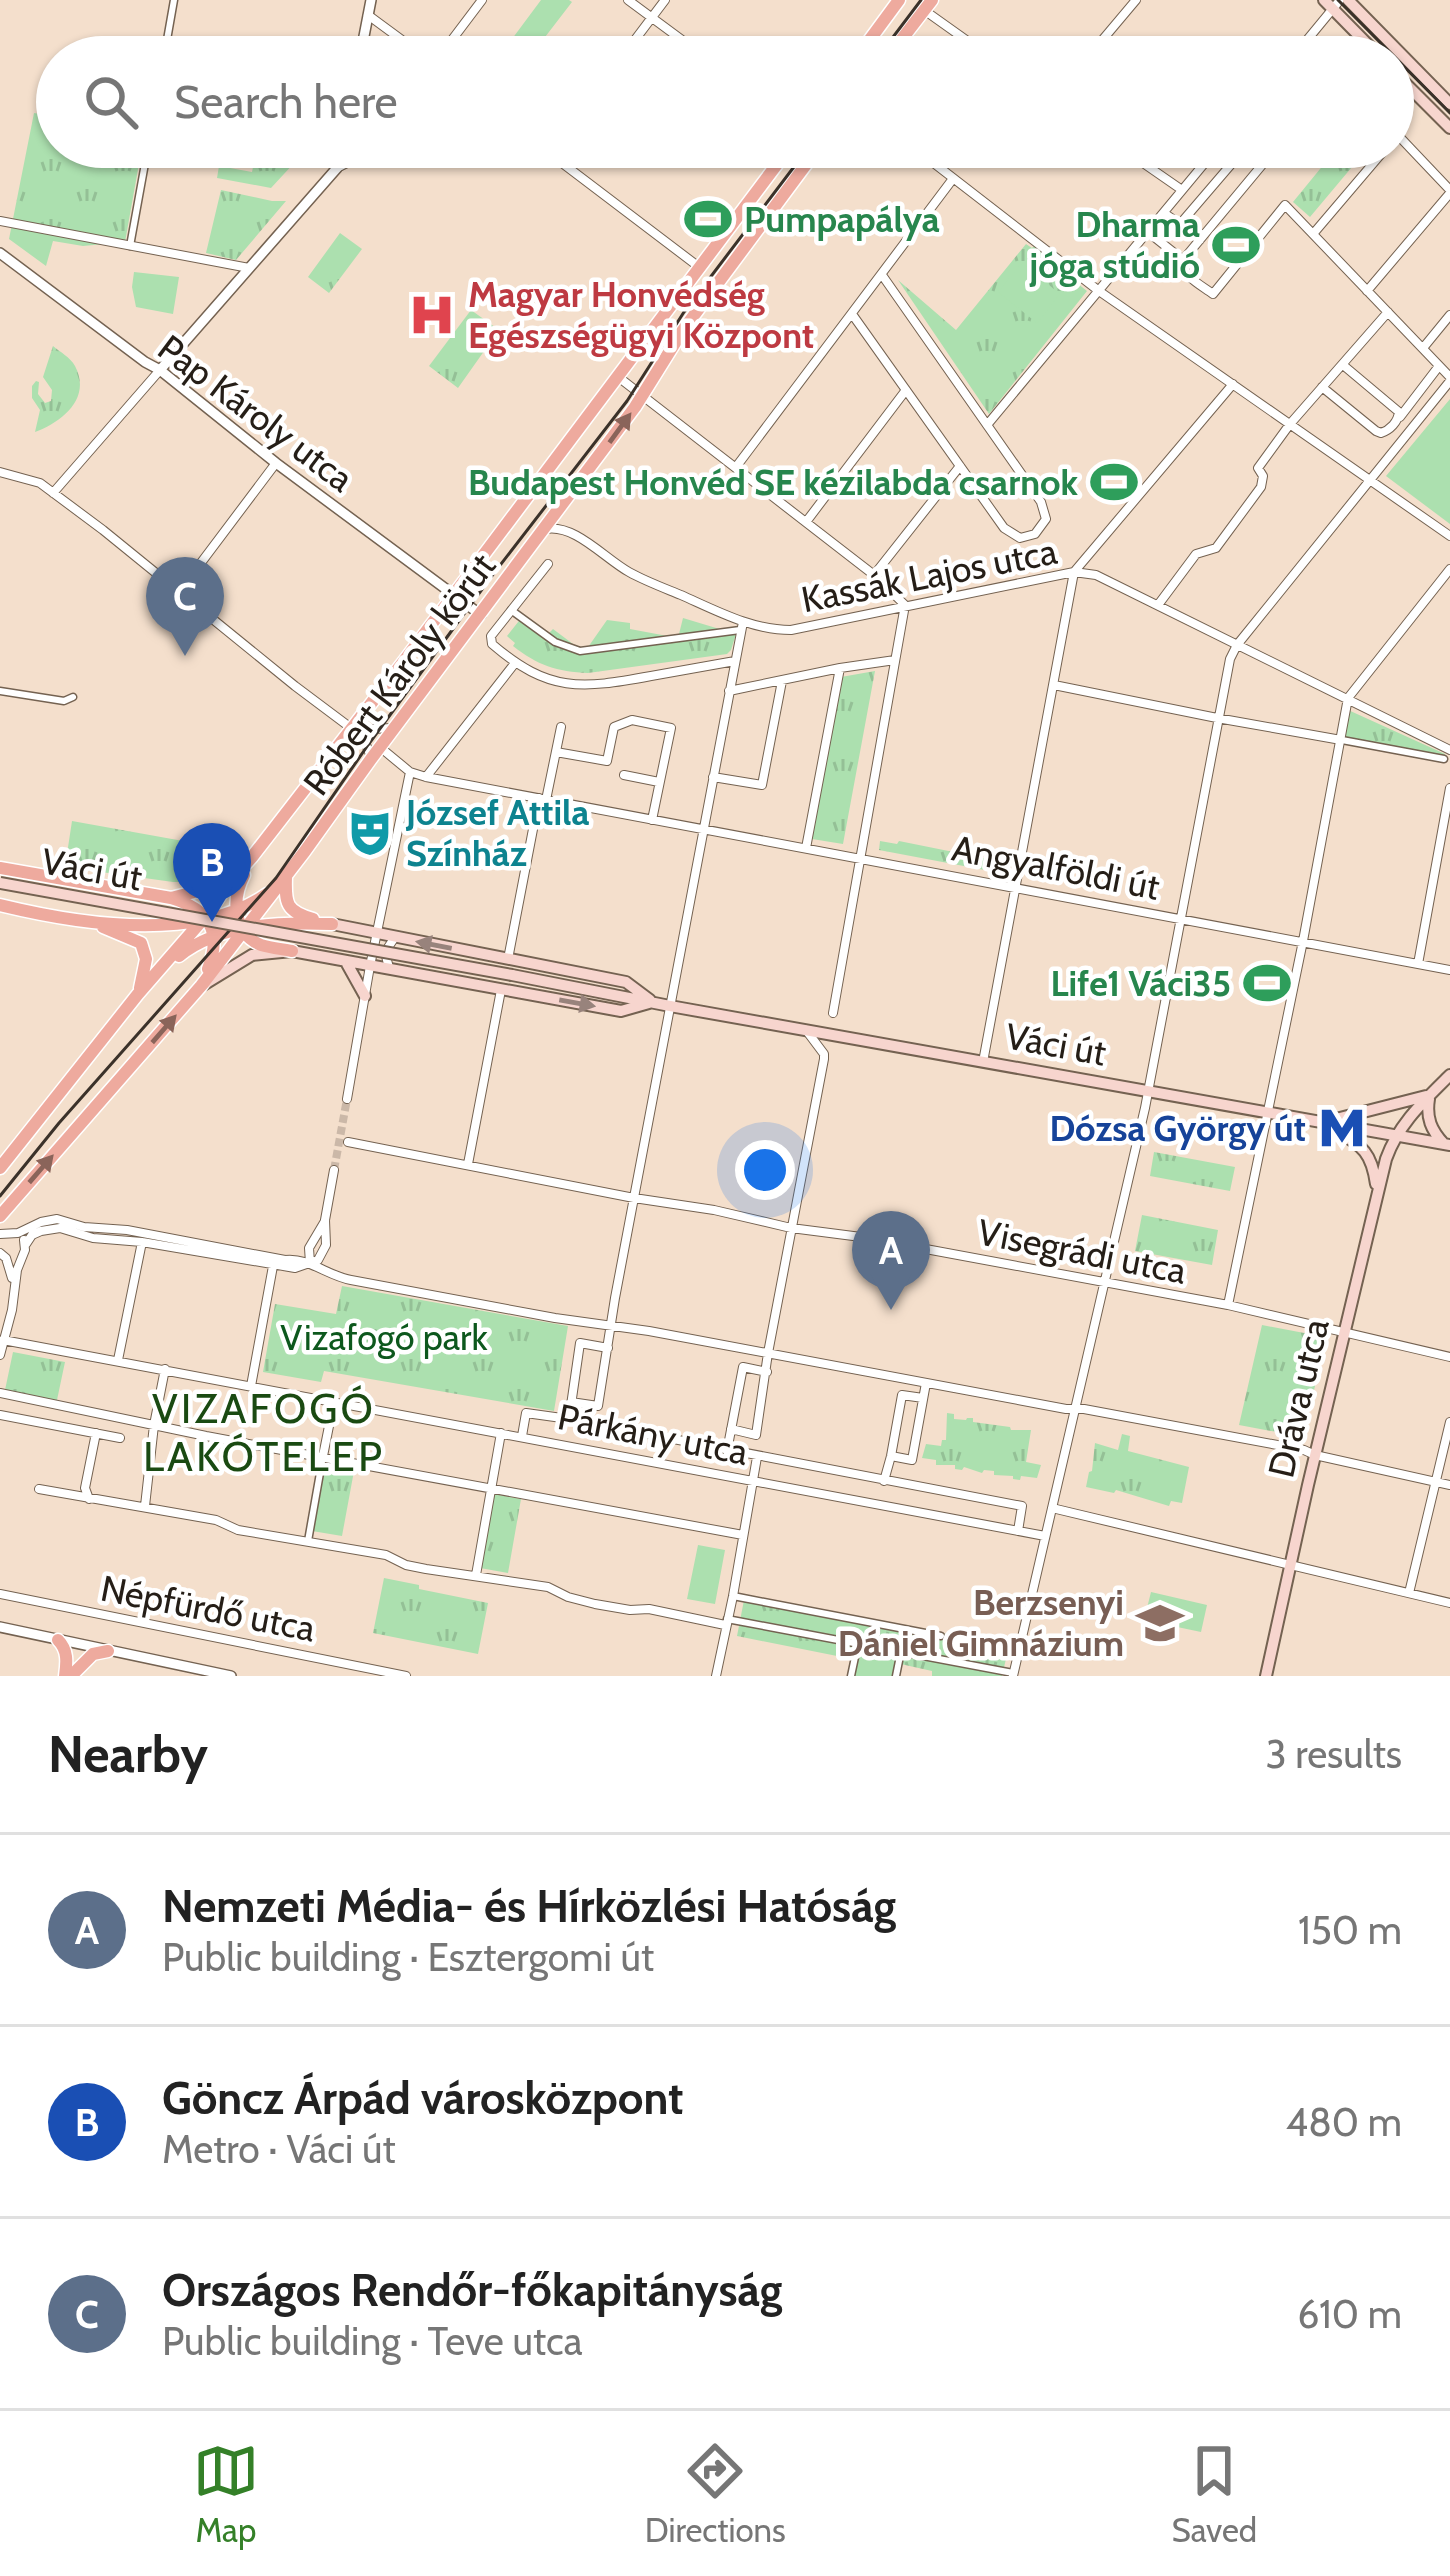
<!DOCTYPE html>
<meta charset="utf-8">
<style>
body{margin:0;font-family:Cabin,sans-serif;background:#f6f6f6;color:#222}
.you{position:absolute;left:765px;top:1170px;width:42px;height:42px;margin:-30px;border:9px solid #fff;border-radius:50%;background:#1a73e8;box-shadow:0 0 0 18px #1a73e833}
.badge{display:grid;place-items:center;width:78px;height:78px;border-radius:50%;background:#348028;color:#fff;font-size:39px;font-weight:700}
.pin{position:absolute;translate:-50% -99px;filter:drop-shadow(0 3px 6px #0008)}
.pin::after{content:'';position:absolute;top:63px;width:42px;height:36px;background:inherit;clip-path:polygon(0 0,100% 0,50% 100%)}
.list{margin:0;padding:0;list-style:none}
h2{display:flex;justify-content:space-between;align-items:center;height:156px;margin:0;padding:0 48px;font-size:51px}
h2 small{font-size:39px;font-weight:400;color:#767676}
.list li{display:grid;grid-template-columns:78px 1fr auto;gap:36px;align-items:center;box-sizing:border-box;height:192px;padding:0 48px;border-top:3px solid #e0e0e0}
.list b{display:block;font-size:45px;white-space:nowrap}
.list p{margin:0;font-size:39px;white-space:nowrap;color:#767676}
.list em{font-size:39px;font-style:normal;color:#767676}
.icon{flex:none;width:66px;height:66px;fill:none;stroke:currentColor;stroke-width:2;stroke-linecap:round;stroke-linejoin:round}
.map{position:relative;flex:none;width:1450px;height:1676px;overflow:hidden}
.search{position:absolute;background:#fff;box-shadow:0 3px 9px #0004;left:36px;right:36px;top:36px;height:132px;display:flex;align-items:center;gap:30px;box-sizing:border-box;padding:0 42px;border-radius:66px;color:#767676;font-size:45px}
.sheet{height:732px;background:#fff}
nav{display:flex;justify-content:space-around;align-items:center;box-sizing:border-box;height:168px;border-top:3px solid #e0e0e0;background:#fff;font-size:33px;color:#767676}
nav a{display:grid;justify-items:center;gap:6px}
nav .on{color:#348028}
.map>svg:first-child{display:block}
</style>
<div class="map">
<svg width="1450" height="1676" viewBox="0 0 1450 1676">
<defs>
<pattern id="grass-tufts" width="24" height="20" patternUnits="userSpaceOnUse" patternTransform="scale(3)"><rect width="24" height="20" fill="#ace0af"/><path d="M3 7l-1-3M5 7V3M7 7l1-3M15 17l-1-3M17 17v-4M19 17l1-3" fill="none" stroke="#94c096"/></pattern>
</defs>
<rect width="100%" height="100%" fill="#f4dfcc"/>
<!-- grass -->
<path fill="url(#grass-tufts)" d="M55 98 57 147H142L125 242 83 246 53 241 46 266 9 239 34 113 52 116Z
M257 147H278L277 158 296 161 271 188 217 178 219 166 252 172Z
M1338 147 1357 161 1310 217 1293 202Z
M221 190 272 201H286L236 260 206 253Z
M340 233 362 249 329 293 308 277Z
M1026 244 1032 248 1034 246 1074 275 1072 279 1087 291 989 414 898 280 956 330Z
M471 310 499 330 458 388 429 366Z
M53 346C60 352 70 357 75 366 92 398 62 422 35 432L40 410 32 398V386L36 381 39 382 38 394 45 403 51 401 52 390 43 377Z
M522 617 547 635 553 629 573 644 572 648 586 650 607 620 630 623V629L678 638 683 618 736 634 731 650 727 654 588 673C557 672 537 665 513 646L515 643 507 636Z
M875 671 843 844 812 839 841 677Z
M1346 709 1445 754 1444 759 1341 740Z
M72 821 222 848 191 882H173L65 867Z
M880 841 897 844 899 841 1008 863 1006 874 879 850Z
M1154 1152 1235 1167 1230 1191 1150 1176Z
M1142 1215 1218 1230 1212 1265 1135 1251Z
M342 1286 568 1326 554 1411 324 1371 321 1382 263 1372 275 1304 336 1314Z
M1262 1325 1320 1336 1325 1343 1305 1429 1298 1436 1239 1425Z
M13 1352 65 1362 57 1400 5 1390Z
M947 1413 954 1414V1419L966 1420 967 1418H973V1422L1010 1427 1011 1430H1031L1026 1462 1041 1465 1037 1478 1021 1476 1020 1480 1013 1479V1476L994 1475V1471L984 1470 982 1473 964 1467 962 1470 955 1469V1465H936V1460L922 1458 926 1444 941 1446 942 1440H946Z
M1122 1434 1130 1436 1128 1451 1189 1467 1182 1503 1171 1501 1169 1506 1116 1490 1114 1493 1086 1487 1089 1472 1092 1471 1095 1443 1118 1450Z
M324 1466 354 1471 342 1536 312 1531Z
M493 1494 521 1499 508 1573 480 1568Z
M384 1578 419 1585V1589L488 1603 478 1654 373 1633Z
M745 1595 1009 1646 1002 1676H932V1671L896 1663 893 1676H854L857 1660 737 1636Z"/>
<!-- garden -->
<path fill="#ace0af" d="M541 0H569L572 2 532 54 512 39Z
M1022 263 1060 294 1037 323 998 292Z
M134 272 179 277 173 314 136 307 132 287Z
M1450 399V524L1386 476Z
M698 1545 725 1550 715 1604 687 1599Z
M1151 1592 1207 1605 1201 1632 1144 1620Z"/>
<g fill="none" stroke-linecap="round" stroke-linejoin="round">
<!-- minor-tunnel -->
<path stroke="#cbb8a8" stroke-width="8" stroke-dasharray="8 4" stroke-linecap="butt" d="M334 1170 347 1099"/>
<defs>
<path id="pedestrian" d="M164 57 174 0
M130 246 148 147
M511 610 555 642 580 651 740 630
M0 691 64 701 73 697
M1342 740 1444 759
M308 1541 323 1456
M733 1596 941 1636
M727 1619 1013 1673
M851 1676 858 1643
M896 1676 901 1651"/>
<path id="minor" d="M628 0 705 57
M924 10 990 57
M368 15 425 57
M1307 42 1323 57
M439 57 482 0
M622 57 665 0
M1088 57 1136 0
M1293 57 1340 0
M1393 130 1450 190
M541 147 699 267
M913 147 1099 291 1450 536
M1120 147 1182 190
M1277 147 1183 260C1181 276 1201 285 1213 294L1285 205 1450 377
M337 168 347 163 362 147
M1164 213 1180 224 1246 147
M0 221 249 268
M1180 224 1200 240
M1148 232 1183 260
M1313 234 1387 147
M1367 291 1450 193
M852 314 1004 528 1020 538 1035 534 1046 519 1041 502 882 275
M1423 348 1450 315
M617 376 874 575 905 605 833 1013
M1322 387 1376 431 1381 433C1390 430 1398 422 1399 412L1343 365
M1400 417 1439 366
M987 425 1218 147
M736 467 952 180
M0 472 40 483 103 530 295 686 363 737 371 757
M53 493 160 370
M806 522 906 390
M546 529C575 524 604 558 629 572 645 581 664 588 681 595 717 611 752 630 791 630L1074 572 1096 575 1450 750
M548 564 491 636 492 644C549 693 581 689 651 676 679 671 707 666 735 661
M874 575 960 466
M179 592 276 463
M1158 605 1196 554 1216 548 1261 487 1263 476 1258 468 1290 424 1388 312
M1054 685 1217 718 1341 740
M729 691 840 668 895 660
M353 730 392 728
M381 748 410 772 426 777 1450 970
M556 752 607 761 614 727 632 720 671 728 652 820
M624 775 659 782
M426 777 515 663
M713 777 762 785 782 681
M546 800 561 727
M806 848 840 668
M508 959 539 798
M1418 964 1450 788
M389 968 385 952 395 937
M983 1062 1074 572 1233 384
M347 1099 370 966 410 772
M348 1142 634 1198 714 1210 791 1228 861 1237 1228 1305 1450 1357
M468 1164 501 990
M0 1234 18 1233 41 1222 57 1219 84 1227 127 1230 285 1260C308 1257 328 1276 351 1280L555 1318 649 1331 1066 1409H1084L1304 1450 1315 1455 1450 1485
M26 1244 32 1235 41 1231 60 1228 93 1238 142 1242 295 1268 318 1260 326 1245 325 1220 334 1170
M0 1253 6 1258 12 1278
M310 1263 309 1248 325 1221
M1228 1305 1303 941 1348 698 1450 569
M3 1340 1045 1536
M0 1355 12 1310 17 1270 25 1250 24 1240
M118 1360 142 1242
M251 1386 273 1266
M0 1393 206 1436 743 1535
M571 1402 598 1406 615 1298 743 622
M0 1415 120 1438
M569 1419 580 1343 608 1348
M731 1429 756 1435 768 1353 824 1059V1054L806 1030
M522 1436 526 1413 569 1419 1022 1506 1018 1531
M727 1451 743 1367 767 1372
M323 1456 334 1401
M891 1456 912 1460 926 1383
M884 1481 891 1456 902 1395 923 1398
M39 1489 216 1520 238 1530 386 1555 406 1565 426 1569 548 1587 568 1597 595 1604 630 1610 649 1609 725 1625
M89 1499 85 1488 96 1433
M145 1506 154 1425 165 1369
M1052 1508 1450 1603
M476 1575 501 1433
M1409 1593 1450 1422
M0 1594 406 1676
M716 1676 733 1596 757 1457
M1013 1676 1145 1108 1230 659 1237 645 1450 381"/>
<path id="tertiary" d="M360 57 371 0
M0 253 145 362 160 370 276 463 481 615
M160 370 337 168 341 147
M0 1627 231 1676"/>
<path id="secondary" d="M1324 0 1380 57
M1348 0 1450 104
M1393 71 1450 128
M332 924 626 982 650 1000
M346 962 365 996
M512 975 670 1006 1450 1145
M203 985 252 955 292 951 621 1011 649 1003
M1429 1099C1426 1118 1431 1130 1444 1144
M1328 1121 1426 1096
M1331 1127C1359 1145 1371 1148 1376 1184
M1266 1676 1308 1485 1386 1159C1399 1123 1424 1101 1450 1075"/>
<path id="primary" d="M857 57 899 0
M888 57 932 0
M0 868 171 898C208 909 223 930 208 969
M244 875C232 898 232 933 261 945 271 948 282 949 292 951
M286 877C285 904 286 911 313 919
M171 898 229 883 252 857 404 661 790 147
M0 905C78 924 197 943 267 894
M103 927 141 943 146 959 140 988
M179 956C220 923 281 922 332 924
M0 1168 138 994 205 917 228 885
M0 1216 201 986 305 851 371 759 635 407 683 330 819 147
M58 1640C68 1650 67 1662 65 1676
M71 1676 93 1654 108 1651"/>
</defs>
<!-- pedestrian casing -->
<use href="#pedestrian" stroke="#746251" stroke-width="9"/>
<!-- minor casing -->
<use href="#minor" stroke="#746251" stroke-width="10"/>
<!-- tertiary casing -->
<use href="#tertiary" stroke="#746251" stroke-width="12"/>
<!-- secondary casing -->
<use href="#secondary" stroke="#746251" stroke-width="14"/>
<!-- primary casing -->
<use href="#primary" stroke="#fff" stroke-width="15"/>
<!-- pedestrian -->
<use href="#pedestrian" stroke="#fff" stroke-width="6"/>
<!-- minor -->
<use href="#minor" stroke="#fff" stroke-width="8"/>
<!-- tertiary -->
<use href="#tertiary" stroke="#fff" stroke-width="9"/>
<!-- secondary -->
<use href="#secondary" stroke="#f7d5ce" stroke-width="10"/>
<!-- primary -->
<use href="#primary" stroke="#eeaa9e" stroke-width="12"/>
<!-- tram -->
<path stroke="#3b322a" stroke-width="3" d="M1338 0 1450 113
M878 57 921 0
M0 1196 59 1123 276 878 368 745 491 577 627 401 684 312 809 147"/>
<defs>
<path id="secondary-bridge" d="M0 883 512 975"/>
</defs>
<!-- secondary-bridge casing -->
<use href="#secondary-bridge" stroke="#746251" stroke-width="14" stroke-linecap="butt"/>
<!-- secondary-bridge -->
<use href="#secondary-bridge" stroke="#f7d5ce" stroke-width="10"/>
</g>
<!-- one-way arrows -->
<defs><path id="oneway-solid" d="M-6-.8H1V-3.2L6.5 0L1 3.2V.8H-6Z" transform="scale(3)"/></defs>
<g fill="#8a645a">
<use href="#oneway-solid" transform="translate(620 428) rotate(-54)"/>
<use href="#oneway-solid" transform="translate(164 1029) rotate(-49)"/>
<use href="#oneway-solid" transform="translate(41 1169) rotate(-49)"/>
</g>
<g fill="#98837c">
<use href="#oneway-solid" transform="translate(434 945) rotate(-169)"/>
<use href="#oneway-solid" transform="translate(577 1003) rotate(10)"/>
</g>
<!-- icons -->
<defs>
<symbol id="stadium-bare" viewBox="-9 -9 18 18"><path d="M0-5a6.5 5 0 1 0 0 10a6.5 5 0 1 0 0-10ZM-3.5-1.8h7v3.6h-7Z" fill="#2e9e5b" stroke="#fff" stroke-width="2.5" paint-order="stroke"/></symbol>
<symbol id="hospital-bare" viewBox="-9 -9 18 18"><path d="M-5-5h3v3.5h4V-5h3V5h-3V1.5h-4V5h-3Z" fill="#e0444e" stroke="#fff" stroke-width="2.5" paint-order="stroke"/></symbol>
<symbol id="theatre-bare" viewBox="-9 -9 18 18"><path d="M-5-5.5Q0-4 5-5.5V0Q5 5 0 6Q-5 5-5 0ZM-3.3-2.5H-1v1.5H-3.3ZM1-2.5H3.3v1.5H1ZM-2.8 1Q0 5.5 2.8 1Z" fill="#0f9aa8" stroke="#fff" stroke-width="2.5" paint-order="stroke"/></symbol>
<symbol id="metro-bare" viewBox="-9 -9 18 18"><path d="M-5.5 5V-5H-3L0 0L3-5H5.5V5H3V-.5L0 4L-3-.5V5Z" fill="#1a4fb4" stroke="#fff" stroke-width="2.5" paint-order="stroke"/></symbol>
<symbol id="school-bare" viewBox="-9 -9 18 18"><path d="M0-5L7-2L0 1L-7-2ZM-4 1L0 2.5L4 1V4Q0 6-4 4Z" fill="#8d6e63" stroke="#fff" stroke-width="2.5" paint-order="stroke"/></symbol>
</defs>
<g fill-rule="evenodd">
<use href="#stadium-bare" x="675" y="186" width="66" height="66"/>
<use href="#stadium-bare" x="1203" y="212" width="66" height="66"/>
<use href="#hospital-bare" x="399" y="282" width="66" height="66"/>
<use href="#stadium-bare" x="1081" y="449" width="66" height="66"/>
<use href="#theatre-bare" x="337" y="800" width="66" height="66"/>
<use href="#stadium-bare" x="1234" y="950" width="66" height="66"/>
<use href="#metro-bare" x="1309" y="1095" width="66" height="66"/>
<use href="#school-bare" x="1127" y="1590" width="66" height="66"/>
</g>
<g text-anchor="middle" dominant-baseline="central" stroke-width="9" stroke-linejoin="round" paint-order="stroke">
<!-- leisure labels -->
<g font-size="36" font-weight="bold" fill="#27864d" stroke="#fff" text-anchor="end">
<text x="744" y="219" text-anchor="start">Pumpapálya</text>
<text x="1200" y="224">Dharma<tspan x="1200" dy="41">jóga stúdió</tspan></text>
<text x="1078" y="482">Budapest Honvéd SE kézilabda csarnok</text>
<text x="1231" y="983">Life1 Váci35</text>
</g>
<!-- health labels -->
<g font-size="36" font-weight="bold" fill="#be3a42" stroke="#fff" text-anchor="start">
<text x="468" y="294">Magyar Honvédség<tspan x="468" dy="41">Egészségügyi Központ</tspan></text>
</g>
<!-- street labels -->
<g font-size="36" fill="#251e17" stroke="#fff">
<text transform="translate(256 413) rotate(37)">Pap Károly utca</text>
<text transform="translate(929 575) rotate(-11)">Kassák Lajos utca</text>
<text transform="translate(399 674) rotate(-53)">Róbert Károly körút</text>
<text transform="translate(1056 867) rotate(11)">Angyalföldi út</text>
<text transform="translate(92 869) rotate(10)">Váci út</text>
<text transform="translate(1056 1044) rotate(10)">Váci út</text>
<text transform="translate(1082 1251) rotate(11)">Visegrádi utca</text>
<text transform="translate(1298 1398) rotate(-77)">Dráva utca</text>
<text transform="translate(653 1434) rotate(11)">Párkány utca</text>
<text transform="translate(208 1608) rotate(11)">Népfürdő utca</text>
</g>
<!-- culture labels -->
<g font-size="36" font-weight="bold" fill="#0d838f" stroke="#fff" text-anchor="start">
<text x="406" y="812">József Attila<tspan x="406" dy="41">Színház</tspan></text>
</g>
<!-- transit labels -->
<g font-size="36" font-weight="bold" fill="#164399" stroke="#fff" text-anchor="end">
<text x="1306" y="1128">Dózsa György út</text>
</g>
<!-- park labels -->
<g font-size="36" fill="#0d581d" stroke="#fff">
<text x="384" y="1337">Vizafogó park</text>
</g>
<!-- education labels -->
<g font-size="36" font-weight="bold" fill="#785e54" stroke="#fff" text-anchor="end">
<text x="1124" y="1602">Berzsenyi<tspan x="1124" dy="41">Dániel Gimnázium</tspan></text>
</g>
<!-- quarter labels -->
<g font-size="42" letter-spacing="3" fill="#1a4a12" stroke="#fff">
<text x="264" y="1408">VIZAFOGÓ<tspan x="264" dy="48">LAKÓTELEP</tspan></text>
</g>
</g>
</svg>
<div class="you"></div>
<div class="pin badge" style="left:891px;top:1310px;background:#5c6f8a">A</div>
<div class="pin badge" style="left:212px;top:922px;background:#1a4fb4">B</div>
<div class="pin badge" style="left:185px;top:656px;background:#5c6f8a">C</div>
<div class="search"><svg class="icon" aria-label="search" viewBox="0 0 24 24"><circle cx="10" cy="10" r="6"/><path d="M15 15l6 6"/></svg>Search here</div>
</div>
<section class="sheet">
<h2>Nearby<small>3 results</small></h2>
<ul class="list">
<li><span class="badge" style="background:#5c6f8a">A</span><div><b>Nemzeti Média- és Hírközlési Hatóság</b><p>Public building · Esztergomi út</p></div><em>150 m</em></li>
<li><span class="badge" style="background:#1a4fb4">B</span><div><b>Göncz Árpád városközpont</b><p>Metro · Váci út</p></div><em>480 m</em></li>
<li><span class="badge" style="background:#5c6f8a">C</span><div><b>Országos Rendőr-főkapitányság</b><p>Public building · Teve utca</p></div><em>610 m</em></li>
</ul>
</section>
<nav>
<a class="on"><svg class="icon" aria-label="map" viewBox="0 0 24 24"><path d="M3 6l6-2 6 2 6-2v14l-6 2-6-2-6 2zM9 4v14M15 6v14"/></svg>Map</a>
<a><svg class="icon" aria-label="directions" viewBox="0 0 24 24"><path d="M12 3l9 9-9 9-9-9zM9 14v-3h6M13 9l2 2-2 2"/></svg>Directions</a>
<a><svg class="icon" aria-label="saved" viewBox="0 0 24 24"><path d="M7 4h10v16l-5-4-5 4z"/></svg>Saved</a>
</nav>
